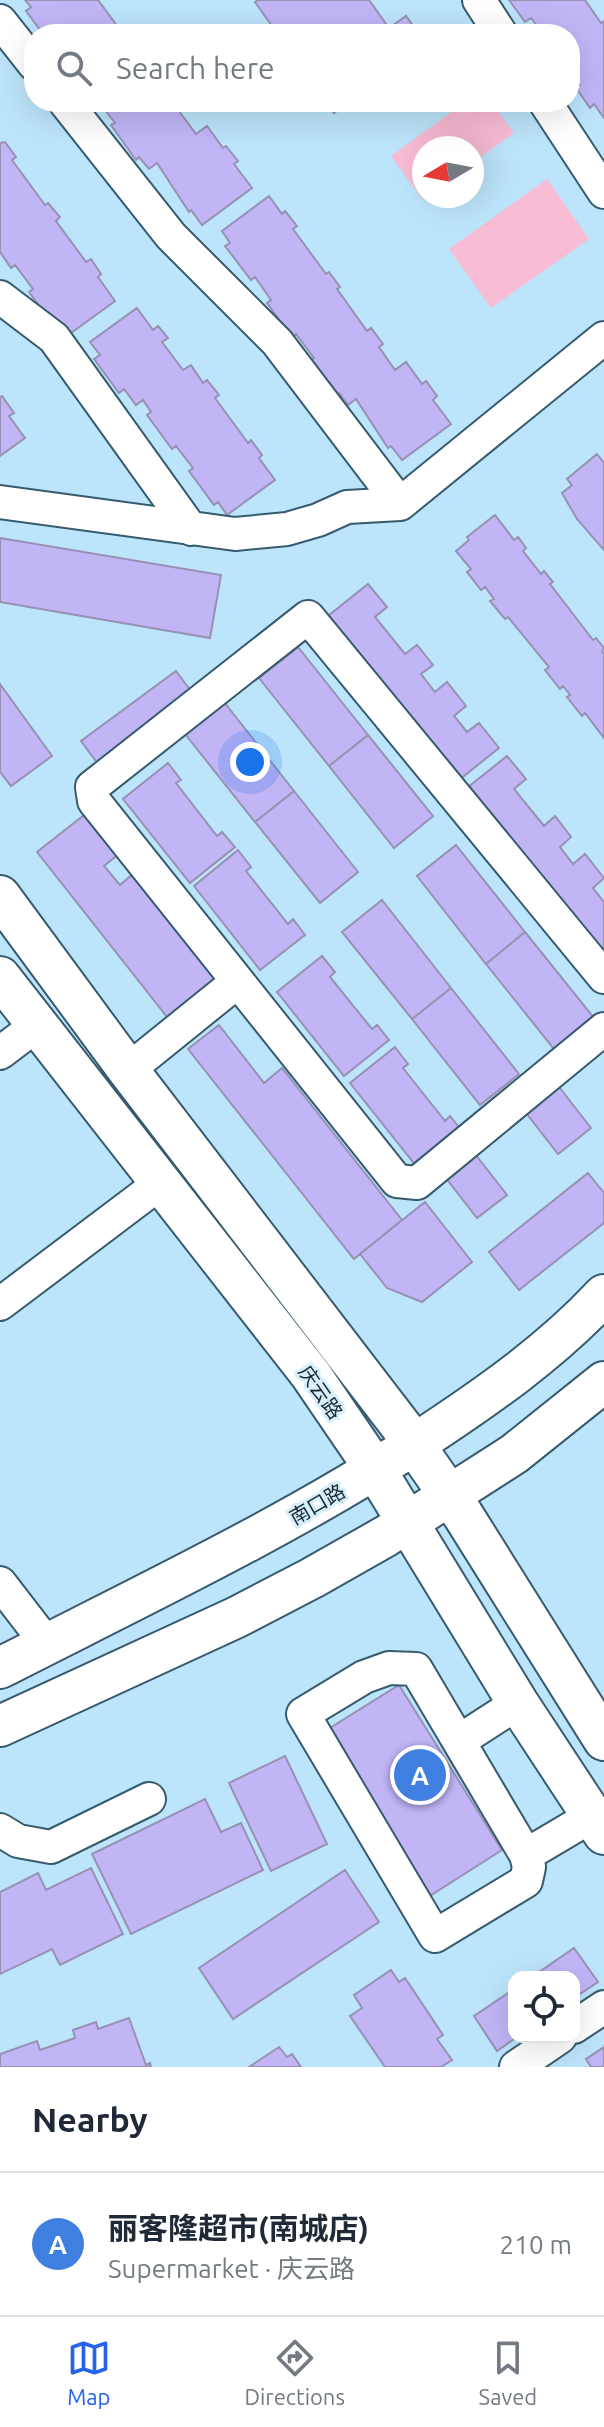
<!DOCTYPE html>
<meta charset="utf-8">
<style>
body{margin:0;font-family:Ubuntu,"Noto Sans SC",sans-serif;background:#f6f6f7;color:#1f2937}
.controls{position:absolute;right:24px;bottom:24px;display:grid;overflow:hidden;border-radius:16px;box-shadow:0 8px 32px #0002}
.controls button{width:72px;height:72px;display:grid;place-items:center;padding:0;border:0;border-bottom:2px solid #e0e1e3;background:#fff;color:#1f2937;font:40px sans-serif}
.compass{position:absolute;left:412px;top:136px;width:72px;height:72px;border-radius:50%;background:#fff;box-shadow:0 8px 32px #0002;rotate:260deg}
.you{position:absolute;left:250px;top:762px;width:28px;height:28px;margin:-20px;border:6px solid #fff;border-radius:50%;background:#1a73e8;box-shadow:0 0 0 12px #1a73e833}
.badge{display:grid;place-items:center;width:52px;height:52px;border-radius:50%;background:#2563eb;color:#fff;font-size:26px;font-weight:700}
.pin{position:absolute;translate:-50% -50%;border:4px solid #fff;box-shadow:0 2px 8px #0006}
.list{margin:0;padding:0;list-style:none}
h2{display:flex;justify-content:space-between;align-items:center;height:104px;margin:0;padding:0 32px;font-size:34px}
h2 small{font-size:26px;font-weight:400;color:#747a83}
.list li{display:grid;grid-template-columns:52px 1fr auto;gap:24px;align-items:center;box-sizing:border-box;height:144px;padding:0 32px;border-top:2px solid #e0e1e3}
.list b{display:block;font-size:30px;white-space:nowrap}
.list p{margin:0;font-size:26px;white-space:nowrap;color:#747a83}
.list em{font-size:26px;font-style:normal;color:#747a83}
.icon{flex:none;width:44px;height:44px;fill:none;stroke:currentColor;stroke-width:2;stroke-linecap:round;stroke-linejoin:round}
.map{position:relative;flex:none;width:604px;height:2067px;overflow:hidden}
.search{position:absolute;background:#fff;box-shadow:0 8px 32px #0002;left:24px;right:24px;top:24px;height:88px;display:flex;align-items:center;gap:20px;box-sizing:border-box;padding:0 28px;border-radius:32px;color:#747a83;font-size:30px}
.sheet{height:248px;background:#fff}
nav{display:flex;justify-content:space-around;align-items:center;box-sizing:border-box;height:112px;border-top:2px solid #e0e1e3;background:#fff;font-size:22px;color:#747a83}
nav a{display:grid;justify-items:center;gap:4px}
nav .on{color:#2563eb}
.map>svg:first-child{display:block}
</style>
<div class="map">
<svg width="604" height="2067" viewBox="0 0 604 2067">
<rect width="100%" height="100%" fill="#bce4fa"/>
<!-- green -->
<path fill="#f8bcd4" d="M465 102H491L514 133 472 163V148H424V196H427L422 199 391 156Z
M547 179 589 239 491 308 449 249Z"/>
<!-- building -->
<path fill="#c1b5f6" stroke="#9791b4" stroke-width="2" d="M25 0H98L123 34H43L26 11 31 7Z
M258 0H369L389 28 406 16 419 34H266L274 29 255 2Z
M509 0H585L601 23 604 21V118L594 104 590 108 576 88 580 85 570 71V34H543L531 18 525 22Z
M99 102H179L183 108 179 111 196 134 207 126 223 148 226 146 238 161 234 164 252 188 202 225 191 210 189 212 157 163 149 169 139 157 136 160 111 125 115 123Z
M326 102H349L334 113Z
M5 142 16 157 12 160 45 205 48 203 60 217 56 221 86 262 91 259 101 274 98 277 115 301 67 336 54 326 29 292 33 289 15 265 11 268 0 252V143Z
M269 196 282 214 285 211 297 226 293 229 326 274 329 272 340 287 337 289 367 331 371 328 383 344 379 347 395 370 406 362 422 384 426 381 437 396 433 400 451 424 402 460 391 446 388 448 356 399 348 405 339 393 335 395 310 361 314 358 296 334 292 337 267 303 271 300 255 277 251 280 225 246 230 243 222 231Z
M137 308 153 330 158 326 168 338 162 342 183 370 191 365 203 383 207 380 219 395 215 398 248 443 251 440 262 455 259 458 275 480 227 515 218 502 214 505 189 471 193 468 176 446 172 449 147 415 151 412 143 400 136 405 124 389 119 393 94 359 100 355 90 342Z
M2 396 14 413 9 416 25 438 0 456V397Z
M597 454 604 463V550L577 519 562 493 572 485 567 479Z
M495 515 514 540 518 537 526 548 523 551 541 574 544 571 553 582 550 584 593 640 596 638 604 648 602 651 604 654V738L585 713 582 716 567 697 570 695 563 686 560 689 545 670 549 667 508 617 505 619 490 601 494 599 485 587 481 590 467 572 471 569 456 551 469 540 467 537Z
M0 538 221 575 210 638 0 602Z
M368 584 387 607 375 617 405 654 417 645 433 665 421 674 435 692 447 682 466 706 454 716 467 732 479 723 499 748 454 784 323 620Z
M298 647 368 735 329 766 259 678Z
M176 671 193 694 98 764 81 741Z
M0 684 52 756 11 786 0 772Z
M224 702 294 791 255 822 185 734Z
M368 735 433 816 394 848 329 766Z
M507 756 526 779 514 789 544 826 555 816 571 837 560 847 573 864 585 854 604 878 593 888 604 902V946L592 956 462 792Z
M168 763 181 780 176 783 217 836 222 832 235 847 190 883 123 799Z
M294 791 358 872 320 903 255 822Z
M88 812 120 853 104 866 120 885 135 872 222 982 171 1022 37 852Z
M456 845 525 932 486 964 417 876Z
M238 850 251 867 246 871 288 924 293 919 305 935 260 970 194 886Z
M382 900 451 988 412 1019 342 932Z
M525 932 594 1018 554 1049 486 964Z
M322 956 335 972 330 977 372 1029 377 1025 389 1040 344 1076 277 992Z
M451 988 519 1074 480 1105 412 1019Z
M219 1025 264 1083 282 1068 402 1220 354 1259 188 1049Z
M395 1047 408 1064 403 1068 445 1121 450 1116 462 1131 417 1167 350 1083Z
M556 1083 591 1128 558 1154 523 1109Z
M472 1150 507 1195 477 1218 442 1173Z
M588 1173 604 1193V1223L519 1290 489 1252Z
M425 1202 472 1262 422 1302 387 1288 360 1254Z
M399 1685 502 1850 428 1897 325 1731Z
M285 1756 327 1844 271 1871 229 1783Z
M205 1799 221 1832 241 1823 263 1870 131 1934 92 1854Z
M91 1868 123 1934 60 1965 52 1949 0 1974V1892L38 1873 46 1890Z
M345 1870 379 1922 233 2019 199 1968Z
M574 1948 598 1982 574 1998V1977H532Z
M391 1970 399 1982 405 1978 443 2035 437 2039 452 2060 441 2067H385L350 2016 362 2008 354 1995Z
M514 1989V2037H517L497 2051 474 2016Z
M129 2018 146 2065 150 2063 151 2067H0V2054L37 2041 40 2050 75 2038 73 2030 96 2022 98 2029Z
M279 2047 287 2057 292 2054 301 2067H249Z
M604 2047V2067H591L586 2059Z"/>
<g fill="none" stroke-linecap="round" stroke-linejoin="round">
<defs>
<path id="minor" d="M479 0 501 34
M0 21 34 64
M65 102 171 236 277 342 400 504
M545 102 604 192
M0 297 54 338 191 529
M0 502 235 534 287 529 318 520 347 507 400 504 604 338
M604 977 308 617 92 787 94 801 397 1181 417 1183 604 1029
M0 1053 37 1025
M128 1070 237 982
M0 1304 159 1184
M0 1583 47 1644
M389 1668 416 1669 526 1855 529 1867 526 1881 435 1936 303 1714 364 1677Z
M459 1741 518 1703
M0 1830 18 1841 51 1847 149 1799
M526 1855 592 1816
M574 2027 604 2007
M516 2067 560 2037"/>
<path id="major" d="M0 896 128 1070 404 1430 463 1515 604 1740
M0 977 311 1375 375 1469 518 1703 604 1834
M0 1668C141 1596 285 1528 418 1442 485 1398 550 1353 604 1295
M0 1726 237 1617 312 1578 386 1536 514 1454 604 1382"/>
</defs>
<!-- minor casing -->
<use href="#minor" stroke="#375b6e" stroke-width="36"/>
<!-- major casing -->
<use href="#major" stroke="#375b6e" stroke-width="44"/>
<!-- minor -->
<use href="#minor" stroke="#fff" stroke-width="32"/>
<!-- major -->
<use href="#major" stroke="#fff" stroke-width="40"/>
</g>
<g text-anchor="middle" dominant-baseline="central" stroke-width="6" stroke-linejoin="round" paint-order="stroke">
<!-- street labels -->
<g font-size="20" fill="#1a2932" stroke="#d7eefc">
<text transform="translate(321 1392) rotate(55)">庆云路</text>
<text transform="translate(317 1504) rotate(-30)">南口路</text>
</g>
</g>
</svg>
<div class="controls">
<button><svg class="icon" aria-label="locate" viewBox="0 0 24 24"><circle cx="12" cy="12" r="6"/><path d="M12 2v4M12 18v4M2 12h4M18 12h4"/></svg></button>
</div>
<svg class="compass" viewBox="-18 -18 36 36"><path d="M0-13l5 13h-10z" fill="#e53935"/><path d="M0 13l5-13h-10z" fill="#747a83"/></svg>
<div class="you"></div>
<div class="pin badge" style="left:420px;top:1775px;background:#3f7fe0">A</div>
<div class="search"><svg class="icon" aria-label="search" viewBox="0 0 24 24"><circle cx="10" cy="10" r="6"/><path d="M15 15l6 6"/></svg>Search here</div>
</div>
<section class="sheet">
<h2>Nearby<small></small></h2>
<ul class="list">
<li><span class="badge" style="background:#3f7fe0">A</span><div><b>丽客隆超市(南城店)</b><p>Supermarket · 庆云路</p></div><em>210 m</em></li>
</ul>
</section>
<nav>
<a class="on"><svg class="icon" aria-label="map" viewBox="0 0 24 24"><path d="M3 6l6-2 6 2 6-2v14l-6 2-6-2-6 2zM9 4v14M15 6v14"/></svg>Map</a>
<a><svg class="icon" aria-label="directions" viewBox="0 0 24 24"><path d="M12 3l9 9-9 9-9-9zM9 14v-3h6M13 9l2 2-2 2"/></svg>Directions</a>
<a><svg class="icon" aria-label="saved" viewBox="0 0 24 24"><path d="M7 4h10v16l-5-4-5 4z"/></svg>Saved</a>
</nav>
